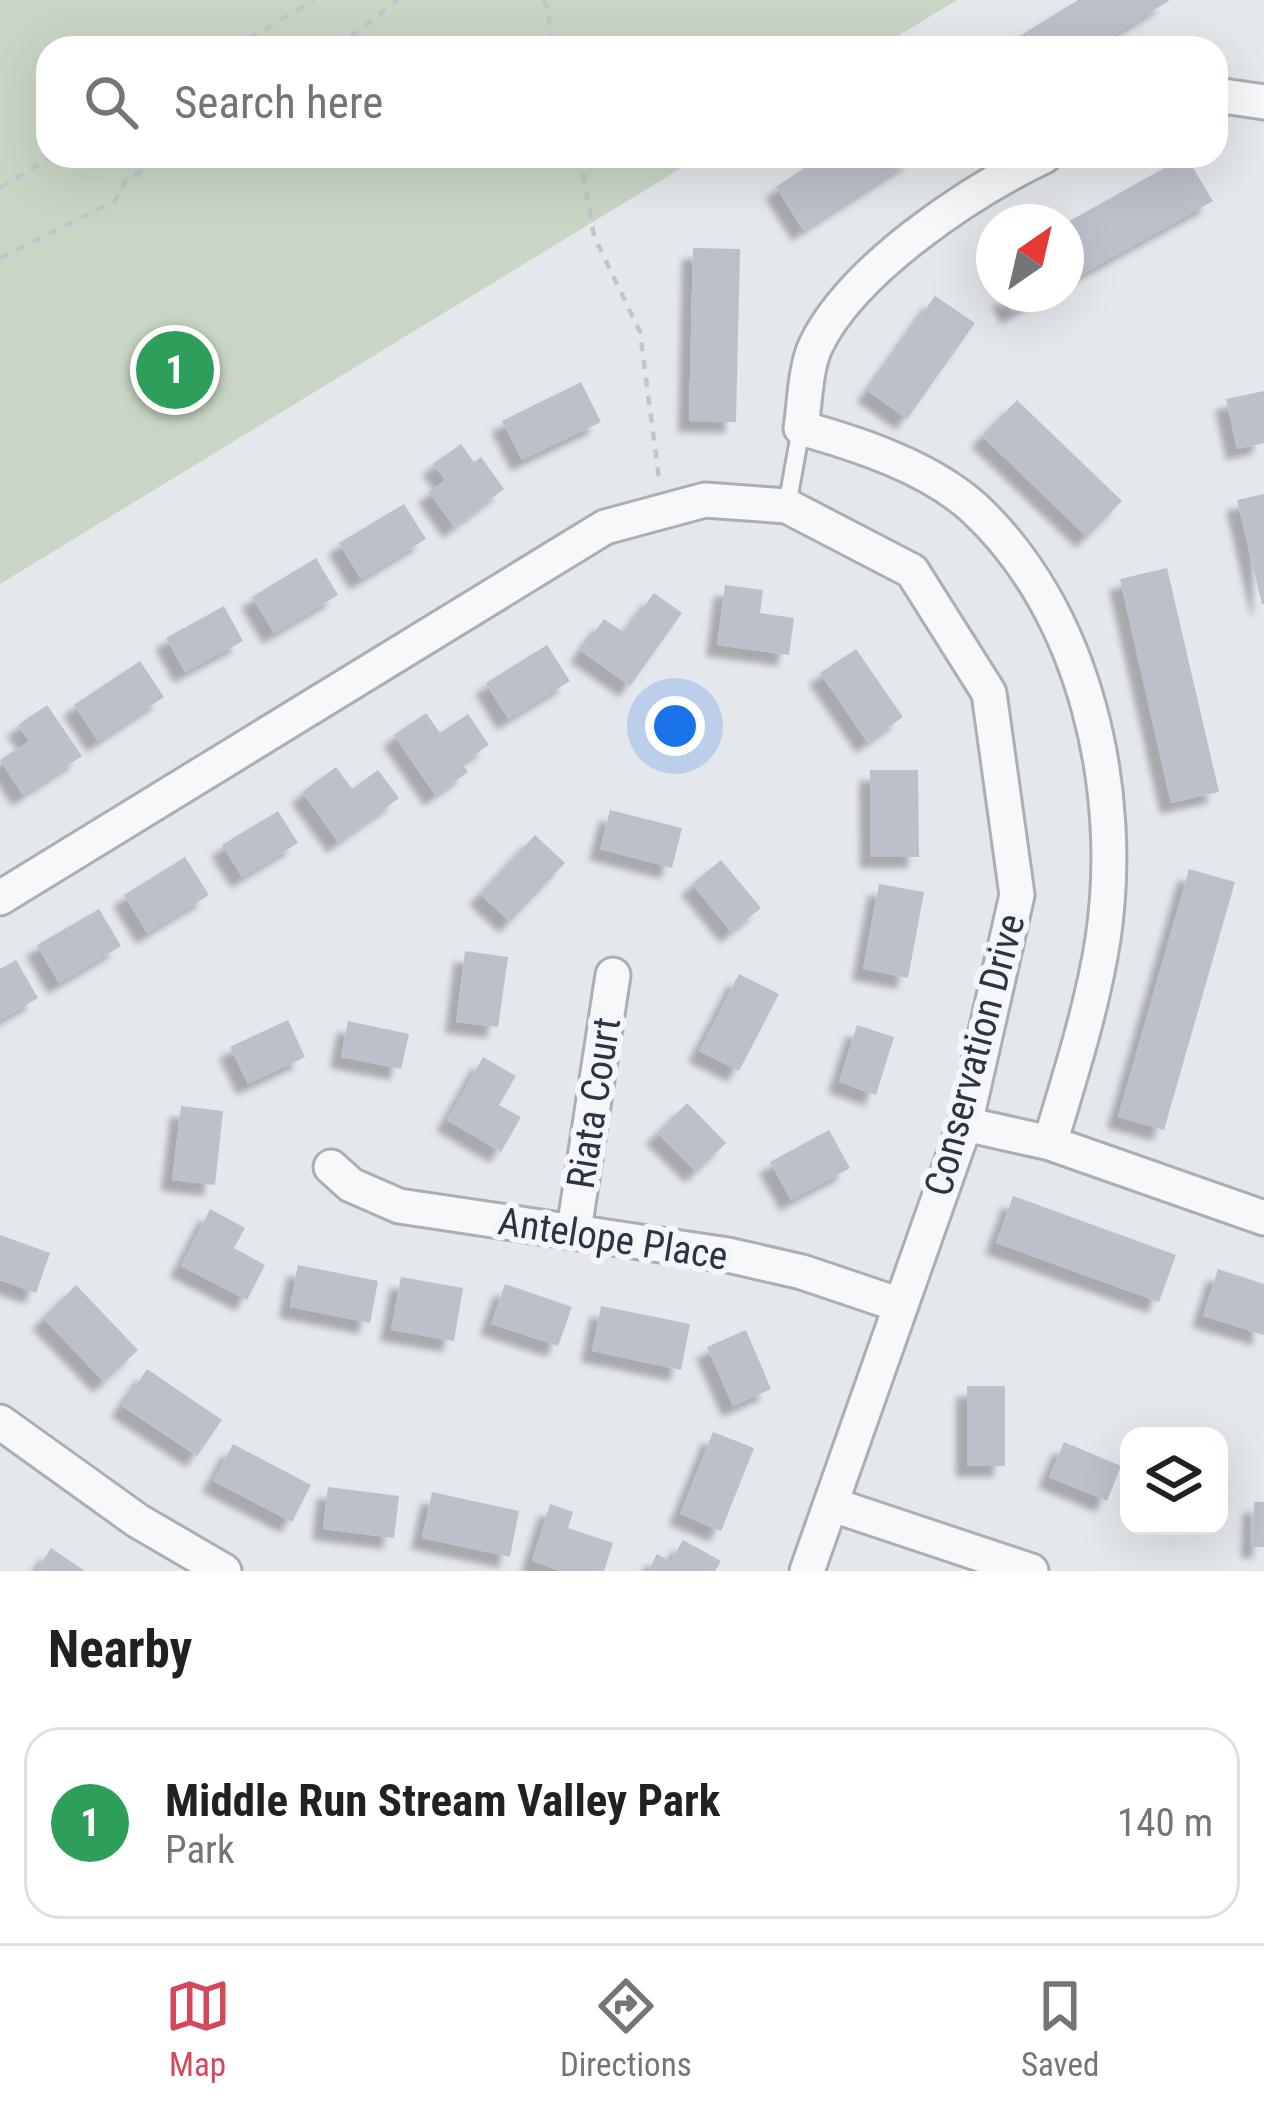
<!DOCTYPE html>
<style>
body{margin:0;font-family:"Roboto Condensed",sans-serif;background:#f2f2f2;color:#202124}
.controls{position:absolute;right:36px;bottom:36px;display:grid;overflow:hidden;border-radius:24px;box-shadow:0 12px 48px #0002}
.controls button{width:108px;height:108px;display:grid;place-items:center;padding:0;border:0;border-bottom:3px solid #e0e0e0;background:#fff;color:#202124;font:60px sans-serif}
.compass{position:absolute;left:976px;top:204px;width:108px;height:108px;border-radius:50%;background:#fff;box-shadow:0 12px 48px #0002;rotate:34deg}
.you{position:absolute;left:675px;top:726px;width:42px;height:42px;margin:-30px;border:9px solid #fff;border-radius:50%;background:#1a73e8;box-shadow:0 0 0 18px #1a73e833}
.badge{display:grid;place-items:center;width:78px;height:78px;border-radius:50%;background:#d1495b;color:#fff;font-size:39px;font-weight:700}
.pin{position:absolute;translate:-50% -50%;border:6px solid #fff;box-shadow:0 3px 12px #0006}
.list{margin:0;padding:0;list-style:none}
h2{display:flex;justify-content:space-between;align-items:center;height:156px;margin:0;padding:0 48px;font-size:51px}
h2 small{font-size:39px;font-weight:400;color:#757577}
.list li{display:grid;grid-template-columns:78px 1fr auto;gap:36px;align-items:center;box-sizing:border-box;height:192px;margin:0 24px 24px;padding:0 24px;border:3px solid #e0e0e0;border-radius:36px}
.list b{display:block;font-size:45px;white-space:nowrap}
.list p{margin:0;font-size:39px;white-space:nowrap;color:#757577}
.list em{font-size:39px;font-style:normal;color:#757577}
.icon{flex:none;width:66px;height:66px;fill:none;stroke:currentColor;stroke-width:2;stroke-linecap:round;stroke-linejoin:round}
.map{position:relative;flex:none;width:1264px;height:1571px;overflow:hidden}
.search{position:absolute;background:#fff;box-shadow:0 12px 48px #0002;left:36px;right:36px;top:36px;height:132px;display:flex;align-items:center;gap:30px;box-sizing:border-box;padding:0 42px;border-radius:36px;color:#757577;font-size:45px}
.sheet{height:372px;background:#fff}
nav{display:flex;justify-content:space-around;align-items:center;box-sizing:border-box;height:168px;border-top:3px solid #e0e0e0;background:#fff;font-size:33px;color:#757577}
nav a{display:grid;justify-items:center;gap:6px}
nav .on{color:#d1495b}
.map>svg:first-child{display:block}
</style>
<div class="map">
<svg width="1264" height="1571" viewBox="0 0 1264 1571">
<defs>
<filter id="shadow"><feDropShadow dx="-11" dy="11" stdDeviation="3" flood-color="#0004"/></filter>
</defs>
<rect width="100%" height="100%" fill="#e4e7ec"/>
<!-- green -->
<path fill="#c9d6c5" d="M0 0H957L878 48H48V156H701L0 584Z"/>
<!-- building -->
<path fill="#bbc0ca" filter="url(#shadow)" d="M1078 0H1170L1093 48H1014L1010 42Z
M823 156H917L803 230 776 187Z
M1186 156 1213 201 1066 283V223Z
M693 248 740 249 736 422 689 421Z
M1002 294H1046L1012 313Z
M935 296 975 323 907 419 868 391Z
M581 382 601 422 522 460 502 421Z
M1264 391V443L1237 449 1226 399Z
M1017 400 1122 501 1087 537 982 436Z
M461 444 474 462 481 457 504 489 454 527 429 492 445 480 433 464Z
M1264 494V604H1262L1237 500Z
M404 504 426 539 361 579 339 543Z
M316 558 338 595 274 633 252 597Z
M1167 568 1219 792 1171 803 1120 579Z
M725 585 763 590 760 613 794 618 789 655 717 645Z
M654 593 682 613 630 686 581 651 604 619 625 633Z
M224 606 243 641 185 672 166 638Z
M547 645 570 681 508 719 486 683Z
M856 649 903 717 867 742 820 673Z
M140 661 164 697 98 741 74 705Z
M47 705 82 756 23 795 0 760 29 741 18 725Z
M426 713 440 733 468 714 489 745 462 763 468 772 435 795 394 735Z
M336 767 352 789 378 770 399 798 338 842 302 792Z
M870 770H918L919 857H871Z
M610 810 682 828 672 868 600 849Z
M278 811 298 843 242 877 222 845Z
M535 835 565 863 510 922 480 894Z
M185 857 209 895 147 933 124 895Z
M721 860 761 908 731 932 692 884Z
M1189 869 1235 882 1164 1130 1118 1117Z
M879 884 924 892 908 978 863 969Z
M99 909 121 946 59 983 37 945Z
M465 951 508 957 498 1027 456 1022Z
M16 960 38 998 0 1020V969Z
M739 974 779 994 739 1071 699 1051Z
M288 1020 305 1057 248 1084 230 1047Z
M348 1021 409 1034 401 1069 341 1057Z
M857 1025 894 1037 876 1095 839 1082Z
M483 1057 516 1076 499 1105 521 1117 501 1152 447 1120Z
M687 1103 726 1143 696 1172 657 1133Z
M181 1106 223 1111 215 1185 172 1180Z
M829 1130 850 1168 791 1200 770 1162Z
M1013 1196 1176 1255 1159 1302 996 1243Z
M210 1209 245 1228 234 1248 265 1265 247 1300 181 1266Z
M0 1235 50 1253 36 1293 0 1280Z
M298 1265 378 1281 370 1323 290 1307Z
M1218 1269 1264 1284V1335L1203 1316Z
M401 1277 463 1288 454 1341 391 1330Z
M505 1284 572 1307 558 1346 491 1324Z
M76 1285 138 1350 104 1382 43 1318Z
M601 1306 690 1324 681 1370 592 1351Z
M746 1330 771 1389 733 1406 707 1347Z
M147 1369 222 1420 197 1456 122 1406Z
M967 1386H1005V1466H967Z
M713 1432 754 1448 721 1531 680 1514Z
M1064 1442 1121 1466 1107 1501 1049 1477Z
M233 1444 311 1485 292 1522 213 1481Z
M328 1487 399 1496 394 1538 323 1529Z
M432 1492 519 1511 510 1557 422 1538Z
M1254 1502H1264V1547H1252Z
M550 1504 573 1512 568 1528 613 1543 604 1571H561L532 1561Z
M683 1540 721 1561 715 1571H648L657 1554 671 1561Z
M51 1548 85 1571H36Z"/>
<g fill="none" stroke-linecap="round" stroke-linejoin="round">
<defs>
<path id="service" d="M787 506 801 428"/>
<path id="minor" d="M1216 95 1264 102
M1044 156C969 192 853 269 816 345 805 368 805 403 801 428 858 444 929 467 974 508 1086 612 1125 791 1103 939 1092 1009 1070 1076 1050 1143
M0 898 605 527 705 500 787 506 912 571 989 693 1017 895 965 1124 807 1571
M965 1124 1050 1143 1264 1218
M331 1167 351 1185 399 1206 728 1255 802 1272 900 1305
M574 1230 613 975
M0 1422 138 1521 224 1571
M833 1505 1031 1571"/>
</defs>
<!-- service casing -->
<use href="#service" stroke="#a9aeb7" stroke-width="22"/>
<!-- minor casing -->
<use href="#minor" stroke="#a9aeb7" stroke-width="39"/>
<!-- path -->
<path stroke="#c2c5cb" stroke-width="4.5" stroke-dasharray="9 9" stroke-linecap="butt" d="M543 0 548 7 552 48
M234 48 314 0
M336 48 398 0
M580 156 594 236 640 332 659 479
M0 188 53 156
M0 258 115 201 126 180 170 156"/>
<!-- service -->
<use href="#service" stroke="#f7f8fa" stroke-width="16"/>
<!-- minor -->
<use href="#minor" stroke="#f7f8fa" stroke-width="33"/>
</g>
<g text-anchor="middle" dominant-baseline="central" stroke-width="12" stroke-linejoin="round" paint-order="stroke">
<!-- street labels -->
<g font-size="39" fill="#2b3445" stroke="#f4f6f9">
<text transform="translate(975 1055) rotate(-75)">Conservation Drive</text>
<text transform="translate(594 1103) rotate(-81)">Riata Court</text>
<text transform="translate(613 1239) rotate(9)">Antelope Place</text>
</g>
</g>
</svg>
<div class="controls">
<button><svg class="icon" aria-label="layers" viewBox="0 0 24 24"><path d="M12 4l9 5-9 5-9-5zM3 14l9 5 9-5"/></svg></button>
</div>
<svg class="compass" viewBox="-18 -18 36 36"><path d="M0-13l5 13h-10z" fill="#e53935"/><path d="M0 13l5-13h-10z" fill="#757577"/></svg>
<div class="you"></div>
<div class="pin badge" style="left:175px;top:370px;background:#2e9e5b">1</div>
<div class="search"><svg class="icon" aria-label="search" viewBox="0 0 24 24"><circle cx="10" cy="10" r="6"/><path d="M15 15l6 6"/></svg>Search here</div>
</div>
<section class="sheet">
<h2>Nearby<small></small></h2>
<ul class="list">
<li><span class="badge" style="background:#2e9e5b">1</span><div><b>Middle Run Stream Valley Park</b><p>Park</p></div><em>140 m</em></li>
</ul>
</section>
<nav>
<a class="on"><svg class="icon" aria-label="map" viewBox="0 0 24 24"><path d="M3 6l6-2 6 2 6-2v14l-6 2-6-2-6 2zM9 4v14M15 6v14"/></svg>Map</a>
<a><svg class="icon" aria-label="directions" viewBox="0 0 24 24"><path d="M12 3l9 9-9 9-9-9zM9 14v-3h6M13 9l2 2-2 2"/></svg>Directions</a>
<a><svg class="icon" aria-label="saved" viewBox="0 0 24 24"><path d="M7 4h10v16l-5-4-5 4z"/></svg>Saved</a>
</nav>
